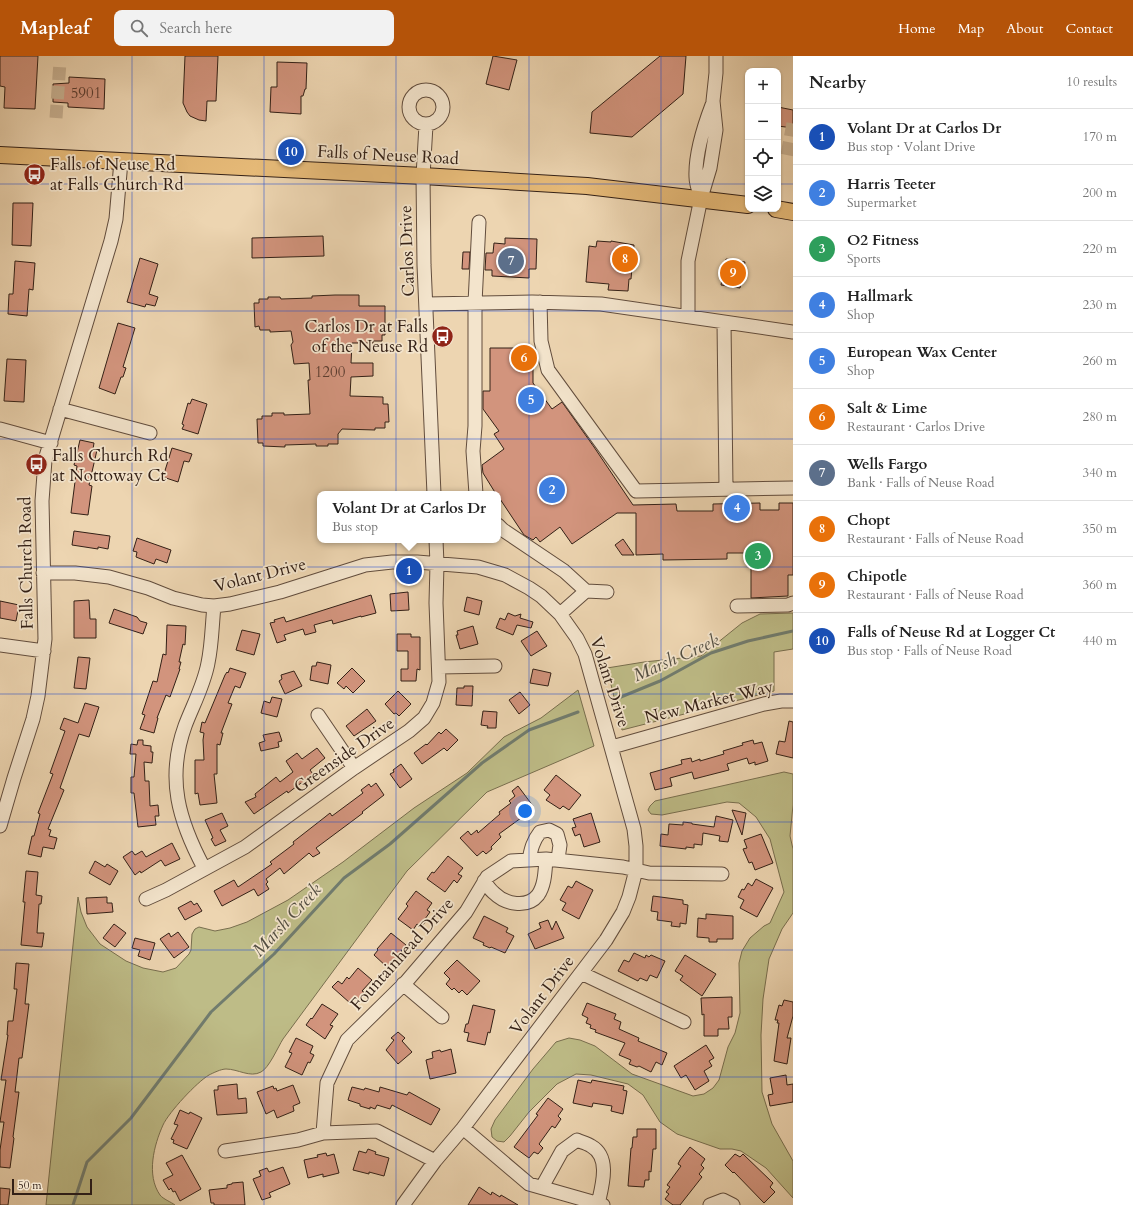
<!DOCTYPE html>
<meta charset="utf-8">
<style>
body{margin:0;font-family:Cardo,serif;background:#f2f2f2;color:#222}
.controls{position:absolute;right:12px;top:12px;display:grid;overflow:hidden;border-radius:8px;box-shadow:0 1px 3px #0004}
.controls button{width:36px;height:36px;display:grid;place-items:center;padding:0;border:0;border-bottom:1px solid #e0e0e0;background:#fff;color:#222;font:20px sans-serif}
.scale{position:absolute;left:12px;bottom:10px;width:80px;box-sizing:border-box;padding-left:4px;border:2px solid #332016;border-top:0;font-size:11px;line-height:14px;white-space:nowrap;color:#332016;-webkit-text-stroke:3px #f3e4cc;paint-order:stroke}
.you{position:absolute;left:525px;top:755px;width:14px;height:14px;margin:-10px;border:3px solid #fff;border-radius:50%;background:#1a73e8;box-shadow:0 0 0 6px #1a73e833}
.badge{display:grid;place-items:center;width:26px;height:26px;border-radius:50%;background:#b45309;color:#fff;font-size:13px;font-weight:700}
.pin{position:absolute;translate:-50% -50%;border:2px solid #fff;box-shadow:0 1px 4px #0006}
.popup{position:absolute;left:317px;top:435px;width:184px;height:52px;box-sizing:border-box;display:grid;place-content:center;border-radius:8px;background:#fff;filter:drop-shadow(0 1px 3px #0005);font-size:13px;white-space:nowrap;color:#767676}
.popup b{font-size:15px;color:#222}
.popup::after{content:'';position:absolute;left:50%;top:100%;margin-left:-8px;border:8px solid transparent;border-top-color:#fff}
.list{margin:0;padding:0;list-style:none}
h2{display:flex;justify-content:space-between;align-items:center;height:52px;margin:0;padding:0 16px;font-size:17px}
h2 small{font-size:13px;font-weight:400;color:#767676}
.list li{display:grid;grid-template-columns:26px 1fr auto;gap:12px;align-items:center;box-sizing:border-box;height:56px;padding:0 16px;border-top:1px solid #e0e0e0}
.list b{display:block;font-size:15px;white-space:nowrap}
.list p{margin:0;font-size:13px;white-space:nowrap;color:#767676}
.list em{font-size:13px;font-style:normal;color:#767676}
.icon{flex:none;width:22px;height:22px;fill:none;stroke:currentColor;stroke-width:2;stroke-linecap:round;stroke-linejoin:round}
.map{position:relative;flex:none;width:793px;height:1149px;overflow:hidden}
header{display:flex;align-items:center;gap:24px;box-sizing:border-box;height:56px;padding:0 20px;background:#b45309;color:#fff}
header strong{font-size:19px}
nav{display:flex;gap:22px;margin-inline-start:auto;font-size:14px}
.search{width:280px;height:36px;background:#f2f2f2;display:flex;align-items:center;gap:10px;box-sizing:border-box;padding:0 14px;border-radius:8px;color:#767676;font-size:15px}
main{display:flex}
aside{flex:1;background:#fff}
.map>svg:first-child{display:block}
</style>
<header>
<strong>Mapleaf</strong>
<div class="search"><svg class="icon" aria-label="search" viewBox="0 0 24 24"><circle cx="10" cy="10" r="6"/><path d="M15 15l6 6"/></svg>Search here</div>
<nav><a>Home</a><a>Map</a><a>About</a><a>Contact</a></nav>
</header>
<main>
<div class="map">
<svg width="793" height="1149" viewBox="0 0 793 1149">
<rect width="100%" height="100%" fill="#edd5b1"/>
<filter id="stains"><feTurbulence type="fractalNoise" baseFrequency=".005" numOctaves="4"/><feColorMatrix values="0 0 0 0 .2 0 0 0 0 .09 0 0 0 0 .02 0 0 0 .5 -.17"/></filter>
<radialGradient id="worn" r=".72"><stop offset=".6" stop-color="#630" stop-opacity="0"/><stop offset="1" stop-color="#630" stop-opacity=".3"/></radialGradient>
<!-- green -->
<path fill="#bebc87" stroke="#786e4e" d="M793 557V593L774 596V635L622 674 607 612 644 606 701 600 742 567 760 558Z
M578 634 594 690 487 736 407 815 283 983C278 991 269 1012 261 1016 250 1022 238 1013 226 1013 221 1013 213 1017 209 1019 197 1026 169 1056 163 1069 154 1089 146 1119 160 1139 163 1143 171 1146 175 1149H46L78 841 81 856 87 871 100 888 126 905 143 912 163 916 176 912 189 898 191 894 192 878 195 873 199 871 215 875 230 872 247 866 288 844 343 806 414 752 467 717 504 681 541 662Z
M784 716 793 718V749L790 780 793 793V857L782 873 769 903 763 943 761 979 762 1036 772 1068 793 1105V1142L766 1112 741 1095 732 1093H720L677 1078 660 1066 643 1039 628 1028 591 1019 576 1018 557 1028 529 1056 510 1080 504 1086 497 1085 492 1081 491 1073 495 1064 533 1013 556 986 569 982 580 984 595 990 632 1018 693 1040 704 1038 713 1032 719 1024 728 991 735 977 740 957 739 907 742 895 750 882 764 870 770 867 784 836 770 783 756 761 739 747 727 746 662 759 651 758 648 754 650 750 655 745Z"/>
<g fill="none" stroke-linecap="round" stroke-linejoin="round">
<!-- stream -->
<path stroke="#717c6e" stroke-width="3" d="M616 643 660 625 711 597 748 585 793 575
M73 1149 87 1106 131 1062 211 956 274 898 344 822 390 788 482 707 529 674 578 656"/>
</g>
<!-- building -->
<path fill="#d2947d" stroke="#332016" d="M0 0H38L35 53 4 52 5 31 0 30Z
M185 0H218L216 45H207L206 65 199 64 190 60 187 56 183 47Z
M493 0 517 4 509 34 486 28Z
M660 0H686L683 38 632 81 590 77 592 56Z
M277 6 307 7 306 33H305L303 40H301V58L270 56 271 31H277Z
M69 21 105 23 104 53 68 51V47L53 46V28L69 27Z
M778 51 793 54V72L778 70Z
M13 147H33L31 190 12 189Z
M323 180 324 200 252 202V182Z
M505 182 537 183 536 213H529V222L492 220V214H485L486 197H493L494 187 505 188Z
M597 185 611 186V185L634 189 631 223H629L628 235 608 234 609 228 586 226 589 190 596 191Z
M463 196H470L469 213H462Z
M140 202 158 208 149 238 158 241 155 250 146 248 145 251 127 246Z
M726 203 745 206 740 232 721 229Z
M15 205 35 207 33 234 29 233 27 260 8 258 9 238H13Z
M335 239H359V250H385V279H382V285H373V287H352L351 307H373V320L351 321 350 340 383 341V348H388L389 366H385V372H375V374L342 373 338 378V388H328V390H316V388L285 389V391L263 390V387H258L257 363H262V360H272V357H284V359L310 358 308 324H310L309 307 294 308 291 289 293 286 291 275 270 276V274H260L259 270 255 271 254 247H259V243H268V241H280L281 243 312 242V240Z
M118 267 135 272 123 311 126 312 123 321H121L115 338 99 332Z
M490 292H533V327L552 353 562 346 594 391 633 449 676 448 677 455H713V448L760 447V454H779V447H793V519H788V540L751 542V497H727V503L663 504V498L636 499V457H617L572 488 560 471 540 486 536 481 533 484 524 479 498 440V438H496L483 417 482 409 504 393 494 378 499 375 483 353V335H490Z
M7 303 26 304 24 346 4 345Z
M192 343 207 348 198 378 182 373 184 369 182 368 188 347 190 348Z
M80 384 94 387 93 393 97 394 89 429 92 430 88 459 71 457 77 410 74 409Z
M172 392 192 398 189 406 184 405 178 426 163 421Z
M74 475 110 480 108 493 98 491V493L72 489Z
M137 482 171 494 167 507 156 503 154 508 136 501 137 496 133 495Z
M623 483 634 499H622L615 489Z
M408 536 409 554 391 555 390 538Z
M371 539 376 557 361 561V560L333 568 332 564 314 569 316 576 305 579 303 573 284 579 286 584 277 587 270 567 275 566 274 564 284 561 286 566Z
M467 541 482 545 479 559 464 555Z
M89 544 90 563H96V582H74V545Z
M0 545 19 549 16 565 0 562Z
M114 553 137 561 140 565 147 567 143 578 109 567Z
M508 557 515 560 521 558 520 562 533 566 531 572 517 569 513 579 496 572 500 562 505 564Z
M167 569 186 570 185 589 183 588 179 606H181L179 613H180L170 641 166 639 157 662H158L154 677 140 673 145 659 142 658 153 625 157 626 163 598 166 599Z
M473 570 478 588 460 593 456 579H458L457 575Z
M242 574 260 578 254 599 236 594Z
M537 575 547 590 531 600 521 585Z
M397 578H411V581H420V614L417 613 416 625H401V613H408V595H397Z
M78 601 90 602 86 633 74 632Z
M317 606 331 609 328 628 310 624 312 610H316Z
M230 612 246 617 240 632 235 630 228 647 232 648 221 677H223L220 689 217 688V718H214L217 747 200 749 198 737 195 738V704H204L203 684 204 677 200 676 202 666 205 667 225 619 227 616 228 617Z
M352 612 365 625 353 637 346 630 344 633 337 627Z
M533 613 551 617 548 630 530 627Z
M294 615 302 630 285 638 279 625 282 623 281 619Z
M464 630H473L472 650 456 649 457 632H464Z
M398 635 411 648 399 660 396 657 394 658 385 648Z
M520 636 530 649 519 658 509 644Z
M272 641 282 643 277 661 261 657 264 645 270 647Z
M85 647 99 651 89 681 79 678 60 732 64 734 48 773 51 774 49 780 57 782 54 793 43 791 41 801 28 798 32 780H34L40 758 38 757 53 718 50 717 65 675 60 673 64 662 78 667Z
M367 653 376 665 354 680 346 670Z
M483 655 497 656 496 672H487L488 670 481 669Z
M789 665 793 666V702L776 698 779 685 785 686Z
M446 673 458 684 447 695 444 692 422 708 414 697 426 688 427 689 439 676 441 678Z
M279 676 282 685 278 686 279 691 261 695 259 687 265 685 263 679Z
M138 684H143V689L151 690V696H153L152 707 144 706 145 725H149L150 750 158 749 159 760H155L156 769 138 771 134 737H131V721H134L136 698H130L131 688 137 689Z
M753 684 754 688 762 686 768 705 755 709V706L749 708 747 702 727 708 729 714 694 723 692 716 670 722 672 730 655 734 650 717 682 708 681 704 691 702 692 706 700 703V705L724 698 723 695 743 689 742 687Z
M317 692 325 702 310 714 315 721 304 730 301 727 288 737 287 735 254 758 245 746 256 741 255 738 276 721 280 726 293 716 286 705 297 697 302 703Z
M401 708 412 723 400 732 390 718 394 716 393 714Z
M556 719 581 739 569 754 563 750 560 753 546 744 550 739 544 734Z
M376 727 384 739 362 756 363 757 316 792 320 797 313 801 309 797 284 818 280 812 266 823 268 826 266 828 269 833 258 840 254 833 222 850 214 835 234 824 238 831 272 808 270 806 294 788 293 786 325 761 330 757 332 760 363 737 361 734 369 728 371 731Z
M518 730 533 750 527 755 530 758 522 763 521 762 499 778 501 781 491 791 492 793 486 798 483 795 477 800 460 782 468 775 471 779 477 774 478 777 500 758 499 756 511 747 509 745 515 740 512 735Z
M732 754 746 757 742 779Z
M222 757 228 770 220 774 226 785 215 790 211 783 213 782 205 764Z
M591 757 600 786 584 791 580 778 575 780 572 772 576 771 573 763Z
M716 760 733 764 728 786 719 785 720 780 703 777 702 789 694 788V792L686 791V793L660 790 661 778 668 779 669 768 683 769V766L692 767V768L714 771Z
M761 778 773 807 755 814 752 806 749 807 743 793 747 792 744 784Z
M172 787 180 803 165 810 161 804 141 817 140 815 135 819 123 801 132 795 135 799 142 795 146 801Z
M448 800 463 812 458 818 462 820 457 827 454 824 445 836 427 823 432 816 434 817Z
M95 805 105 811 107 808 118 815 110 829 89 817Z
M26 815 38 816 36 839 42 840 41 848H39L37 877H44L42 891 21 889 25 846H23Z
M756 823 773 832 757 861 740 852 744 844 738 841 742 833 744 834 748 827 752 830Z
M576 825 593 834 579 863 562 854 566 847 560 844 568 830 572 832Z
M416 835 432 847 427 854 430 856 425 863 427 864 421 871 417 868 413 874 398 863 408 850 406 848Z
M653 840 683 844V848L688 849 686 868 680 867V871L671 870 672 866 657 864 658 856 651 855Z
M107 841V847H112L113 856 87 858 86 842Z
M191 845 194 849 197 847 202 855 185 864 178 852Z
M706 858 733 860V883H717V886H709V882L697 881 698 862 706 863Z
M484 860 508 872 506 876 514 880 505 897 491 891 490 892 483 889 484 887 473 882Z
M548 864 552 874 556 865 564 882 535 893 528 878 541 872 539 867Z
M114 868 126 877 115 891 103 882Z
M178 876 189 891 174 902 160 883 169 877 171 881Z
M391 877 406 889 401 895 404 898 398 904 396 903 388 912 374 899 378 894 377 893Z
M135 882 155 887 150 904 138 900 140 894 132 892Z
M634 897 645 902 646 899 649 901 651 899 665 905 657 922 650 919 647 925 640 922 638 925 618 915 624 904 629 906Z
M685 899 716 918 702 940 680 924 683 920 675 915Z
M457 904 480 925 467 939 462 934 459 937 454 932 452 934 446 928 450 923 444 917Z
M16 907 29 908 25 948H29L22 1002H19L15 1036H19L13 1081 14 1082 10 1112 0 1111V1094L4 1066H0L6 1024H1L8 979H7L8 965H13L17 933H14Z
M358 912 372 924 362 935 365 937 359 944 355 941 350 947 332 931 338 925 342 928 347 921 349 923Z
M732 941V961H728L729 973H718V980H704V958L702 959 701 942Z
M784 944 793 946V960L787 982H791L787 1008 774 1005 779 967H777L778 964H775L779 949 782 950Z
M587 947 616 958 614 963 621 966 619 973 639 982 638 985 667 997 662 1009 656 1006 651 1016 639 1010 637 1011 629 1008 631 1004 619 999 625 987 595 976 596 974 590 972 591 969 586 967 588 962 582 959Z
M322 948 338 958 330 969 333 970 325 983 306 969 311 962 312 963Z
M473 949 495 954 490 977 488 976 485 989 467 985 469 977 464 976 466 968H468Z
M398 976 405 982 402 985 412 996 398 1008 386 994 394 984 391 982Z
M296 982 313 990 310 997 314 999 310 1007 308 1006 302 1019 285 1011 292 997 289 996Z
M706 989 714 1002 709 1005 712 1010 704 1015 709 1025 695 1034 686 1019 681 1022 674 1010Z
M451 993 456 1017 430 1023 426 1004 433 1002 432 996 440 994 441 996Z
M786 1019 787 1029 793 1028V1046L770 1050 768 1039 773 1038 770 1022Z
M578 1024 591 1027 592 1024 624 1030 623 1034 627 1035 623 1058 611 1055 612 1050 593 1047 592 1051 573 1047Z
M237 1028 238 1043 246 1042 247 1057 217 1059 214 1034H218V1030Z
M293 1029 300 1047 293 1050 294 1055 277 1062 274 1054 266 1058 257 1036 273 1030 274 1033 276 1032 277 1035Z
M352 1031 364 1034 365 1032 379 1036 380 1031 407 1039 409 1036 440 1053 431 1069 392 1049 390 1053 377 1049 375 1053 370 1051V1053L360 1050V1048L348 1044Z
M548 1042 563 1053 558 1060 561 1063 555 1072 552 1070 539 1088 543 1092 538 1098 534 1096 529 1102 514 1091 538 1059 536 1058Z
M180 1054 189 1058 190 1056 202 1062 187 1093 173 1087 174 1084 171 1083 178 1069 174 1068Z
M637 1073H656V1093H653L651 1116 649 1115V1124H645L644 1131 628 1130 631 1092H632L633 1081H637Z
M690 1091 705 1103 701 1109 704 1112 699 1118 702 1121 680 1149H673L665 1143 669 1138 666 1136 670 1131 667 1129 681 1110 678 1108 680 1104Z
M368 1093 376 1096 375 1098 389 1102 384 1120 369 1116V1118L353 1114 359 1095 366 1097Z
M326 1097 327 1100 334 1098 339 1117 323 1121V1118L308 1122 304 1104 318 1101 317 1099Z
M735 1098 740 1101 743 1098 773 1127 770 1131 775 1136 764 1147 734 1116 733 1117 725 1109Z
M182 1099 201 1133 180 1145 175 1135 173 1136 171 1132 169 1134 163 1124 173 1119 166 1107Z
M283 1111 290 1128 269 1137 271 1141 262 1144 253 1123 261 1120 259 1115 267 1112 269 1116Z
M243 1126 245 1149H214V1147H211L209 1134 227 1132V1129L232 1128V1127Z
M479 1131 491 1139 492 1136 500 1141 501 1139 518 1149H468Z
M0 1132 10 1133 8 1149H0Z"/>
<g fill="none" stroke-linecap="round" stroke-linejoin="round">
<!-- minor-tunnel -->
<path stroke="#c8b192" stroke-width="13" stroke-dasharray="13 6" stroke-linecap="butt" d="M56 62 60 6
M787 99 793 67"/>
<defs>
<path id="minor" d="M409 51a17 17 0 1 1 34 0a17 17 0 1 1-34 0Z
M426 69 423 120 424 209 434 438
M701 142C699 136 696 128 696 121 695 98 704 70 712 49
M540 246 541 285 548 314 636 435 793 432
M426 248 532 246 601 248 793 276
M688 260V205L701 142 710 112 716 74 713 45 716 17V0
M724 266 726 432
M60 353 150 377
M0 373 51 387
M476 438 473 395 475 370V247L479 166
M498 469 503 474 564 515 586 535
M43 517H75L109 521 148 532 173 542 202 549 214 550 230 548 280 536 365 509 392 506H417L478 511 505 519 529 532 541 540 560 558 577 582 585 598 590 616 634 773 636 790V814L629 841 623 856 606 884 463 1072 435 1105 403 1149
M737 550 788 549 793 547
M560 558 586 535 607 536
M0 589 44 595
M439 611 495 610
M318 659 354 712
M612 691 764 648 781 645H793
M0 770 14 722 33 663 38 640 45 583 42 445 45 404 111 185 116 163 121 105
M529 804C531 793 533 785 540 776L549 774 557 778 560 789 558 803
M204 812C179 765 166 723 185 670 193 649 204 629 208 607 212 588 212 569 214 550
M484 825C487 829 490 834 494 837 505 848 527 853 538 839 545 829 545 815 546 803
M146 843 166 834 245 791 354 712 409 675 424 662 433 647 439 626 436 547 437 508 436 484
M581 917 684 966
M403 928 442 961
M463 1072 529 1128 603 1149
M323 1077 327 1027 347 984 406 926 466 856 487 821 511 805 546 803 623 811 649 817 722 818
M225 1095 298 1084 323 1077 377 1075 435 1105
M542 1131 562 1095 577 1084C581 1086 587 1087 591 1090 611 1101 602 1130 598 1148
M710 1149 723 1144 733 1149"/>
<path id="major" d="M0 99 423 120 587 130 748 149
M776 153 793 156"/>
</defs>
<!-- minor casing -->
<use href="#minor" stroke="#624d3d" stroke-width="15"/>
<!-- major casing -->
<use href="#major" stroke="#332016" stroke-width="18"/>
<!-- minor -->
<use href="#minor" stroke="#f3e4cc" stroke-width="13"/>
<!-- major -->
<use href="#major" stroke="#e6ba78" stroke-width="16"/>
</g>
<!-- grid -->
<path fill="none" stroke="#1d4ed8" stroke-width="1" stroke-opacity="0.55" d="M132 0V1149M264 0V1149M396 0V1149M529 0V1149M661 0V1149M0 128H748M778 128H793M0 255H793M0 383H793M0 511H793M0 638H793M0 766H793M0 894H793M0 1021H793"/>
<!-- icons -->
<defs>
<symbol id="bus-disc" viewBox="-11 -11 22 22"><circle r="9.5" fill="#8f2418" stroke="#f3e4cc"/><path d="M-5-6H5V4H4V6H2V4H-2V6H-4V4H-5ZM-3.5-4V0h7V-4ZM-3.5 1.2v1.5H-2V1.2ZM2 1.2v1.5H3.5V1.2Z" fill="#fff"/></symbol>
</defs>
<g fill-rule="evenodd">
<use href="#bus-disc" x="22" y="106" width="25" height="25"/>
<use href="#bus-disc" x="430" y="268" width="25" height="25"/>
<use href="#bus-disc" x="24" y="396" width="25" height="25"/>
</g>
<g text-anchor="middle" dominant-baseline="central" stroke-width="3.5" stroke-linejoin="round" paint-order="stroke">
<!-- number labels -->
<g font-size="15" fill="#5b3d30">
<text x="86" y="37">5901</text>
<text x="330" y="316">1200</text>
</g>
<!-- street labels -->
<g font-size="17" fill="#332016" stroke="#f3e4cc">
<text transform="translate(388 99) rotate(3)">Falls of Neuse Road</text>
<text transform="translate(407 195) rotate(-92)">Carlos Drive</text>
<text transform="translate(26 507) rotate(-91)">Falls Church Road</text>
<text transform="translate(260 519) rotate(-14)">Volant Drive</text>
<text transform="translate(610 626) rotate(72)">Volant Drive</text>
<text transform="translate(709 646) rotate(-14)">New Market Way</text>
<text transform="translate(344 699) rotate(-35)">Greenside Drive</text>
<text transform="translate(402 898) rotate(-48)">Fountainhead Drive</text>
<text transform="translate(542 939) rotate(-53)">Volant Drive</text>
</g>
<!-- poi labels -->
<g font-size="17" fill="#332016" stroke="#f3e4cc" text-anchor="start">
<text x="50" y="108">Falls of Neuse Rd<tspan x="50" dy="20">at Falls Church Rd</tspan></text>
<text x="428" y="270" text-anchor="end">Carlos Dr at Falls<tspan x="428" dy="20">of the Neuse Rd</tspan></text>
<text x="52" y="399">Falls Church Rd<tspan x="52" dy="20">at Nottoway Ct</tspan></text>
</g>
<!-- water labels -->
<g font-size="18" font-style="italic" fill="#524e42" stroke="#f3e4cc">
<text transform="translate(676 602) rotate(-24)">Marsh Creek</text>
<text transform="translate(287 864) rotate(-47)">Marsh Creek</text>
</g>
</g>
<rect width="100%" height="100%" filter="url(#stains)"/>
<rect width="100%" height="100%" fill="url(#worn)"/>
</svg>
<div class="controls">
<button>+</button>
<button>−</button>
<button><svg class="icon" aria-label="locate" viewBox="0 0 24 24"><circle cx="12" cy="12" r="6"/><path d="M12 2v4M12 18v4M2 12h4M18 12h4"/></svg></button>
<button><svg class="icon" aria-label="layers" viewBox="0 0 24 24"><path d="M12 4l9 5-9 5-9-5zM3 14l9 5 9-5"/></svg></button>
</div>
<div class="scale">50 m</div>
<div class="you"></div>
<div class="pin badge" style="left:409px;top:515px;background:#1a4fb4">1</div>
<div class="popup"><b>Volant Dr at Carlos Dr</b>Bus stop</div>
<div class="pin badge" style="left:552px;top:434px;background:#3f7fe0">2</div>
<div class="pin badge" style="left:758px;top:500px;background:#2e9e5b">3</div>
<div class="pin badge" style="left:737px;top:452px;background:#3f7fe0">4</div>
<div class="pin badge" style="left:531px;top:344px;background:#3f7fe0">5</div>
<div class="pin badge" style="left:524px;top:302px;background:#e8710a">6</div>
<div class="pin badge" style="left:511px;top:205px;background:#5c6f8a">7</div>
<div class="pin badge" style="left:625px;top:203px;background:#e8710a">8</div>
<div class="pin badge" style="left:733px;top:217px;background:#e8710a">9</div>
<div class="pin badge" style="left:291px;top:96px;background:#1a4fb4">10</div>
</div>
<aside>
<h2>Nearby<small>10 results</small></h2>
<ul class="list">
<li><span class="badge" style="background:#1a4fb4">1</span><div><b>Volant Dr at Carlos Dr</b><p>Bus stop · Volant Drive</p></div><em>170 m</em></li>
<li><span class="badge" style="background:#3f7fe0">2</span><div><b>Harris Teeter</b><p>Supermarket</p></div><em>200 m</em></li>
<li><span class="badge" style="background:#2e9e5b">3</span><div><b>O2 Fitness</b><p>Sports</p></div><em>220 m</em></li>
<li><span class="badge" style="background:#3f7fe0">4</span><div><b>Hallmark</b><p>Shop</p></div><em>230 m</em></li>
<li><span class="badge" style="background:#3f7fe0">5</span><div><b>European Wax Center</b><p>Shop</p></div><em>260 m</em></li>
<li><span class="badge" style="background:#e8710a">6</span><div><b>Salt &amp; Lime</b><p>Restaurant · Carlos Drive</p></div><em>280 m</em></li>
<li><span class="badge" style="background:#5c6f8a">7</span><div><b>Wells Fargo</b><p>Bank · Falls of Neuse Road</p></div><em>340 m</em></li>
<li><span class="badge" style="background:#e8710a">8</span><div><b>Chopt</b><p>Restaurant · Falls of Neuse Road</p></div><em>350 m</em></li>
<li><span class="badge" style="background:#e8710a">9</span><div><b>Chipotle</b><p>Restaurant · Falls of Neuse Road</p></div><em>360 m</em></li>
<li><span class="badge" style="background:#1a4fb4">10</span><div><b>Falls of Neuse Rd at Logger Ct</b><p>Bus stop · Falls of Neuse Road</p></div><em>440 m</em></li>
</ul>
</aside>
</main>
